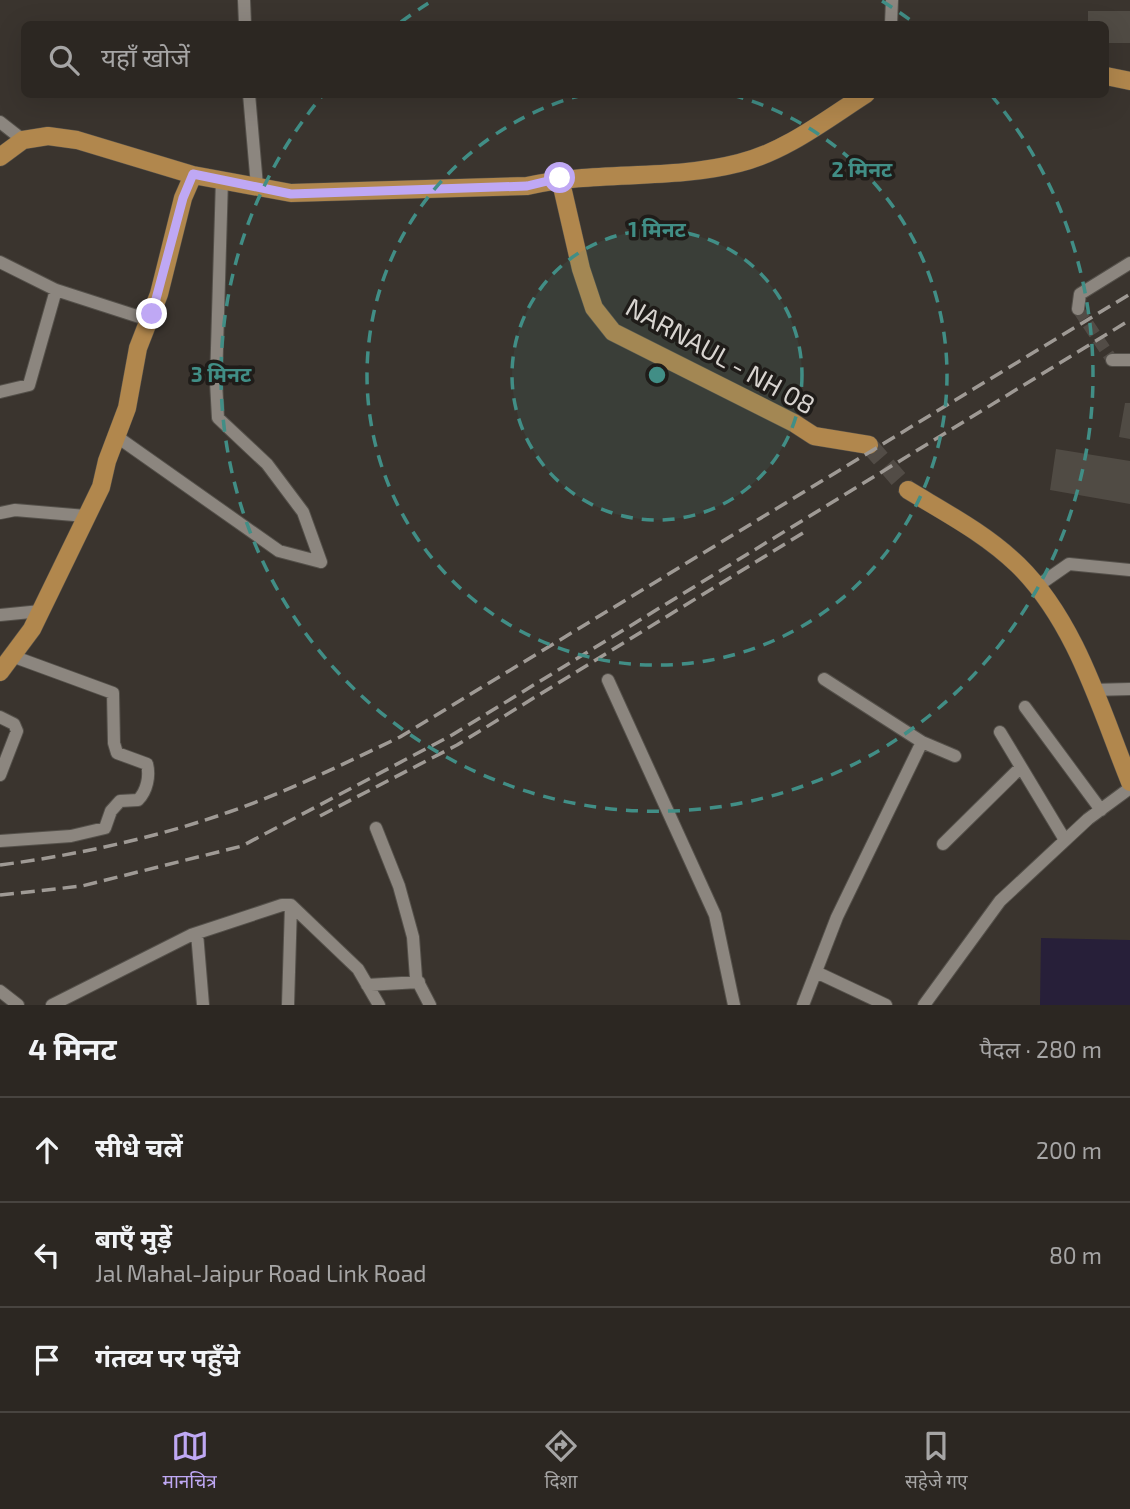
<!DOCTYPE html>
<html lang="hi">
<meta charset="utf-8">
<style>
body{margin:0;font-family:"Exo 2","Noto Sans Devanagari",sans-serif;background:#342f2a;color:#f1f3f6}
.stop{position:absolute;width:21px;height:21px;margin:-16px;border:5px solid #bfa8f4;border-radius:50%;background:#fff}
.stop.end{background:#bfa8f4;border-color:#fff;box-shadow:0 2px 7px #0008}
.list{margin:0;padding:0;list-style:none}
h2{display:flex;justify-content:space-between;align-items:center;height:91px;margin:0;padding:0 28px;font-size:30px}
h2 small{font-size:23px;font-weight:400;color:#a6a5a5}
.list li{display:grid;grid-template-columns:46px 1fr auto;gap:21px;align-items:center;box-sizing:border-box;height:105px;padding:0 28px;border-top:2px solid #484440}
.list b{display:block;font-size:26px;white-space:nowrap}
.list p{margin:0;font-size:23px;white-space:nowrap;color:#a6a5a5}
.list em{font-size:23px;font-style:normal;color:#a6a5a5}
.icon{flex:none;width:38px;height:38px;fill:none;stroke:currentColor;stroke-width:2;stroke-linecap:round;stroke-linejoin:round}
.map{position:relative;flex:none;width:1130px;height:1005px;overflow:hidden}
.search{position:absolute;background:#2c2722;box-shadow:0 7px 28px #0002;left:21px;right:21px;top:21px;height:77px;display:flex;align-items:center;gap:18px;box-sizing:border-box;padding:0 24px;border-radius:10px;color:#a6a5a5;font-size:26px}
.sheet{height:406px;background:#2c2722}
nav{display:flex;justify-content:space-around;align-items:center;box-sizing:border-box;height:98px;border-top:2px solid #484440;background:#2c2722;font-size:19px;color:#a6a5a5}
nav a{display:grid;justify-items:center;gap:4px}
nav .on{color:#bfa8f4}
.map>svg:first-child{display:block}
</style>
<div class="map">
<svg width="1130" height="1005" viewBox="0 0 1130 1005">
<rect width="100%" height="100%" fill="#3a342e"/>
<!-- water -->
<path fill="#271f39" d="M1041 938 1130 940V1005H1040Z"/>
<!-- building -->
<path fill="#504b44" d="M1088 11H1130V43H1105V24H1088Z
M1125 403H1130V439L1119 437Z
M1056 449 1130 461V504L1050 490Z"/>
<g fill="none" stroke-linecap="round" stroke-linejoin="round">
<!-- minor-tunnel -->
<path stroke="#524c46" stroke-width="12" stroke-dasharray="12 6" stroke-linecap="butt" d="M1078 309 1112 360"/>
<!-- major-tunnel -->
<path stroke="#524c46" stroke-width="18" stroke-dasharray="18 9" stroke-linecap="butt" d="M869 445 908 490"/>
<defs>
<path id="minor" d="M244 0 245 24
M891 24 892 0
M249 94 257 186
M0 122 23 140
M222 179 216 382 218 418 267 464 303 512 321 562
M0 262 56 290 149 320
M1078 309 1080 294 1130 263
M1112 360H1130
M0 392 29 385 56 290
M116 436 279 551 321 562
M0 513 15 510 86 516
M1036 587 1069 564 1130 570
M0 615 41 611
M824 679 922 742 955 756
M608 680 715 915 734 1005
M1092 690 1130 689
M1025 707 1101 810
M0 717 14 724 17 731 0 775
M1000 732 1065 840
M376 828 399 886 413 937 416 978 430 1005
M0 841 71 836 105 828 111 811 120 801 138 800C147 791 150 776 147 764L117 753 114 743 113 693 12 656
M943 844 1021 767
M197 933 203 1005
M816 972 886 1005
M367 985 419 982
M0 991 18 1005
M52 1005 191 935 282 905H291L358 969 379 1005
M288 1005 291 905
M803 1005 837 917 922 742
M924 1005 1000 901 1088 819 1130 788"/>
<path id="major" d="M1106 76 1130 81
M0 157 23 140 48 136 77 140 193 175 291 193 527 186C597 170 669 181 739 163 785 152 827 119 866 94
M560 178 581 269 594 308 613 332 794 423 814 436 869 445
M908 490C946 513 986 534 1018 565 1076 622 1100 708 1130 782
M0 672 32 629 101 487 107 461 127 408 138 348 159 294 183 198 193 175"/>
</defs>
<!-- minor casing -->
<use href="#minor" stroke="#54504a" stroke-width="14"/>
<!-- major casing -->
<use href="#major" stroke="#54504a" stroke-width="19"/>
<!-- minor -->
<use href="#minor" stroke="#8c867f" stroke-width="12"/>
<!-- major -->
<use href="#major" stroke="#b1874d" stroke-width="18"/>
<!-- rail -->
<path stroke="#9f9a95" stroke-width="3.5" stroke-dasharray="14 7" stroke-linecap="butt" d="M320 816 457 745 803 533
M0 865C77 855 155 838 229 812 287 792 343 764 400 737L1130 294
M0 895 82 886 242 846 452 735 1130 320"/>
</g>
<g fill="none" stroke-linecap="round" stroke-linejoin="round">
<!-- route -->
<path stroke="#bfa8f4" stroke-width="9" d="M152 314 183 198 193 174 291 194 527 186 560 178"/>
</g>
<!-- distance rings -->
<circle cx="657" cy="375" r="145" fill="#418e86" fill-opacity=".12"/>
<g fill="none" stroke="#418e86" stroke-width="3.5" stroke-dasharray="12 9">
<circle cx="657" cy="375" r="145"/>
<path d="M732 95A290 290 0 1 1 582 95"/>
<path d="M401 22A436 436 0 0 1 432 1M882 1A436 436 0 0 1 913 22M991 95A436 436 0 1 1 323 95"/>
</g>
<g text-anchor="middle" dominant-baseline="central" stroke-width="7" stroke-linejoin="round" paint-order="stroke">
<!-- street labels -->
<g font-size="26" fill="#d8d4d0" stroke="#1f1c19">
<text transform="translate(721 355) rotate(29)">NARNAUL - NH 08</text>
</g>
</g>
<circle cx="657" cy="375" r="10" fill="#418e86" stroke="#1f1c19" stroke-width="3.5"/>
<g font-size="21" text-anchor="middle" font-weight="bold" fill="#418e86" stroke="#1f1c19" stroke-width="7" stroke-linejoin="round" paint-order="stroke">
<text x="862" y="177">2 मिनट</text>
<text x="657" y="237">1 मिनट</text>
<text x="221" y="382">3 मिनट</text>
</g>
</svg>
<div class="stop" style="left:560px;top:178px"></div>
<div class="stop end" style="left:152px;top:314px"></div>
<div class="search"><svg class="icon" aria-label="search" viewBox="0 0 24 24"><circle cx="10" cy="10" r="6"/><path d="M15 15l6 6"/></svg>यहाँ खोजें</div>
</div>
<section class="sheet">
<h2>4 मिनट<small>पैदल · 280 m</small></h2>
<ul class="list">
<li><svg class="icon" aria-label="ahead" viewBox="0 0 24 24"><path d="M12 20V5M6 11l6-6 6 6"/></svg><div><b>सीधे चलें</b></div><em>200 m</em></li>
<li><svg class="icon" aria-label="left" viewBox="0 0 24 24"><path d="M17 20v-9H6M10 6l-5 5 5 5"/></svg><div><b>बाएँ मुड़ें</b><p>Jal Mahal-Jaipur Road Link Road</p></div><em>80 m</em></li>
<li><svg class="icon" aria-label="arrive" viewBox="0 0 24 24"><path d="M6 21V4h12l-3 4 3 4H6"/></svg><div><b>गंतव्य पर पहुँचे</b></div></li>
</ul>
</section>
<nav>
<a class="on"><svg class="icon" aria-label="map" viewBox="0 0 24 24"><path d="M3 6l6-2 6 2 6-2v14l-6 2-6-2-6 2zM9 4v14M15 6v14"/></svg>मानचित्र</a>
<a><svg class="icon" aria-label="directions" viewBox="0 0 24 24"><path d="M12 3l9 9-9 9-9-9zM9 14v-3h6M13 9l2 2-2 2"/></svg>दिशा</a>
<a><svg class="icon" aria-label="saved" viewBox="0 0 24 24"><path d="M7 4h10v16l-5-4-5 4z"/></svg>सहेजे गए</a>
</nav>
